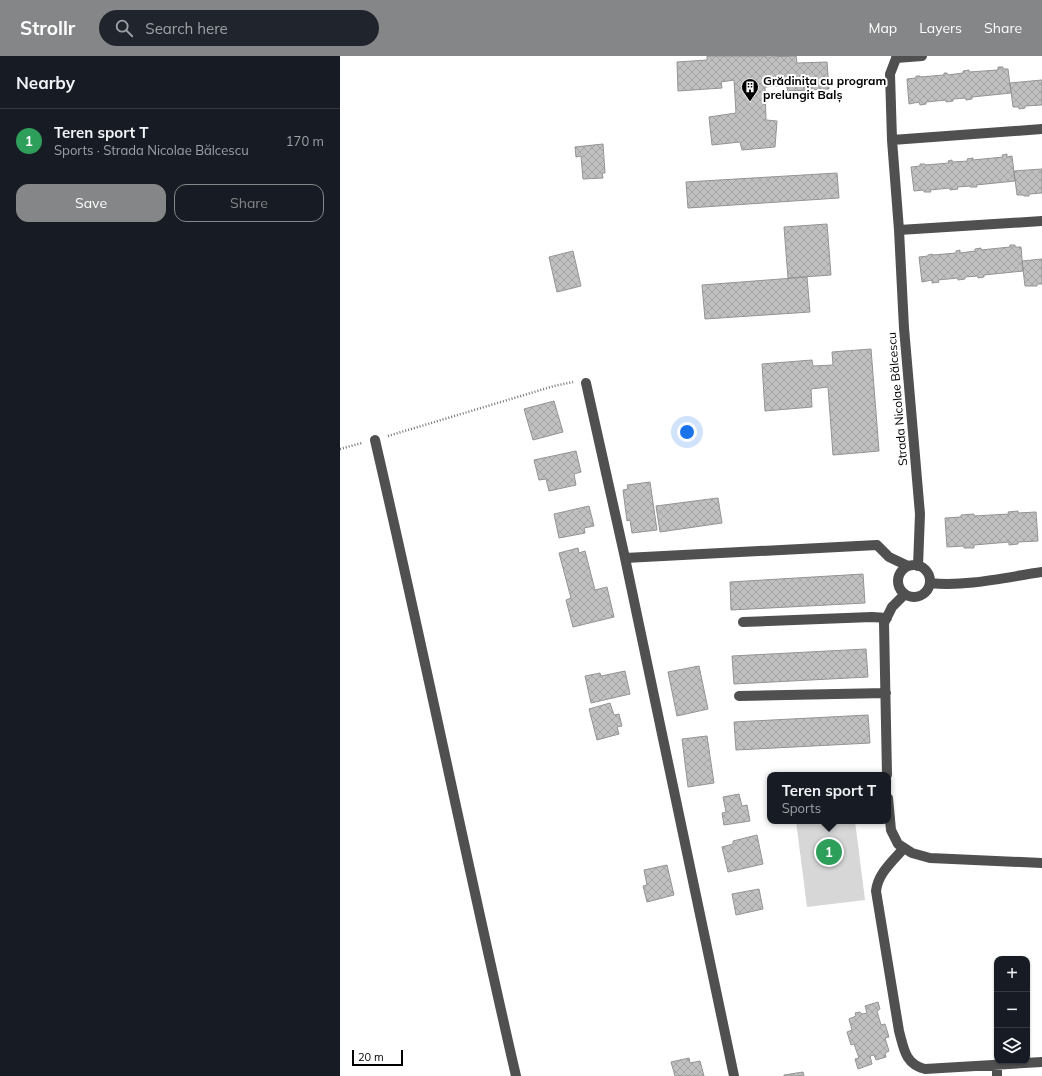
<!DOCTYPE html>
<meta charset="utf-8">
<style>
body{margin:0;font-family:Mulish,sans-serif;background:#20242c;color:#f1f3f6}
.controls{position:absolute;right:12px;bottom:12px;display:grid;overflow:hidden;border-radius:8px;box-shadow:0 1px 3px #0004}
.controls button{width:36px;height:36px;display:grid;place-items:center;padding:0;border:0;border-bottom:1px solid #363941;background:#171b24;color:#f1f3f6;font:20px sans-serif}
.scale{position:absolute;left:12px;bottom:10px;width:51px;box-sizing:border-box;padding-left:4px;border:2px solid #000;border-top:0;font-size:11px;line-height:14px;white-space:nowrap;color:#000;-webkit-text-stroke:3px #fff;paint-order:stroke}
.you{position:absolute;left:347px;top:376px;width:14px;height:14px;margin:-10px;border:3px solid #fff;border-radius:50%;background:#1a73e8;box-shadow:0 0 0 6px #1a73e833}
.badge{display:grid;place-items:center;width:26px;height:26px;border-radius:50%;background:#858687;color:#fff;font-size:13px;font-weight:700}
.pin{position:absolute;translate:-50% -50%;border:2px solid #fff;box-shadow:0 1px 4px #0006}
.popup{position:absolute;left:427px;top:716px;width:124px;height:52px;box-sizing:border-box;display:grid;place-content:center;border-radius:8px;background:#171b24;filter:drop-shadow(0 1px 3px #0005);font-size:13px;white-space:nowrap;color:#9ea1a6}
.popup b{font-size:15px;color:#f1f3f6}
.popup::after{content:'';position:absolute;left:50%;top:100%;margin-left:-8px;border:8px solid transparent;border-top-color:#171b24}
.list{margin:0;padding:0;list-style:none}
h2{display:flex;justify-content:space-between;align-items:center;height:52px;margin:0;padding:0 16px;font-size:17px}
h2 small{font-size:13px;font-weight:400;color:#9ea1a6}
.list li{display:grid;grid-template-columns:26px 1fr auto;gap:12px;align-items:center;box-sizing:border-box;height:64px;padding:0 16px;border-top:1px solid #363941}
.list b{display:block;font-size:15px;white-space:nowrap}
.list p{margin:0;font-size:13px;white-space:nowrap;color:#9ea1a6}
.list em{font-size:13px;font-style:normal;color:#9ea1a6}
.actions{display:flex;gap:8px;padding:12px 16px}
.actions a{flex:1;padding:9px 0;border:1px solid #858687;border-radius:12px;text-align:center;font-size:14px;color:#858687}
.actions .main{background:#858687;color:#fff}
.icon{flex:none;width:22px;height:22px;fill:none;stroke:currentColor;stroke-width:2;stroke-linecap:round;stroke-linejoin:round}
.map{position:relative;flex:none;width:702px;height:1020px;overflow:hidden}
header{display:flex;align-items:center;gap:24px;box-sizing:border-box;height:56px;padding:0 20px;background:#858687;color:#fff}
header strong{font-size:19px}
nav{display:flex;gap:22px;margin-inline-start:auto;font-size:14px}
.search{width:280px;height:36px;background:#20242c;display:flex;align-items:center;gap:10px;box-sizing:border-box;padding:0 14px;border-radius:22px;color:#9ea1a6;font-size:15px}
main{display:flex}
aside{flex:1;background:#171b24}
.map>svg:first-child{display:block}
</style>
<header>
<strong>Strollr</strong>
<div class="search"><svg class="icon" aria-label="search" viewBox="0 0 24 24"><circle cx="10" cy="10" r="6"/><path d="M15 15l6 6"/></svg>Search here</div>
<nav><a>Map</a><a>Layers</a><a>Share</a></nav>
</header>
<main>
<aside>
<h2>Nearby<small></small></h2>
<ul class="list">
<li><span class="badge" style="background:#2e9e5b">1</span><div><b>Teren sport T</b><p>Sports · Strada Nicolae Bălcescu</p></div><em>170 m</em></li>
</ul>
<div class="actions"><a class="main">Save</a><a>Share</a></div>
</aside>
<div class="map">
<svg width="702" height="1020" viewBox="0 0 702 1020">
<defs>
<pattern id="building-cross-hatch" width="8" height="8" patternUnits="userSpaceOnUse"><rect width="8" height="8" fill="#c0c0c0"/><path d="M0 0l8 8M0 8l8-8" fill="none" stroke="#a3a3a3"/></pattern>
</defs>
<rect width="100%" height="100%" fill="#fff"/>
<!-- grass -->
<path fill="#d7d7d7" d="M456 765H515L525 844 467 851Z"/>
<!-- building -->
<path fill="url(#building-cross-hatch)" stroke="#949494" d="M367 0H426V1L456 0 457 7 487 6 489 33 448 35 446 29 425 31 426 64 437 65 435 91 402 94 400 86 372 89 369 61 396 57 394 24 381 26 382 32 338 35 337 6 367 4Z
M658 11H663V13H668L671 37 632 41V43L626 44V42L613 43V45L606 46V44L586 46V48L580 49 579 46 569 48 567 23 576 22V20H580V21L604 19V17H607L608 19 623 17V15L629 14V16L658 14Z
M702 24V49L685 50V52L679 53V51H673L670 27Z
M263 88 265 117H262L263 122 243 123 241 100 236 101 235 91Z
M667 98V101L672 100 675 125 636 129 637 131H630V130L617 131 618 133 610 134V132L590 134 591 136H584V134L574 135 571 111 580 110V108H585V109L609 107 608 105 612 104V106L628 105 627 103 633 102V104L663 101 662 99Z
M702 113V137L689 138V140H684L683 139H677L674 115Z
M497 117 499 142 348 152 346 126Z
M487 168 491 219 448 222 444 171Z
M670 189H675V191H681L683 215 644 219V221L638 222V220L625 221V223L618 224V222L598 224 599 226 592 227V224L582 226 579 201 588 200V199L592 198 593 199 616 197V195L620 194V197L635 195V193L641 192V194L670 191Z
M233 195 241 230 217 236 209 201Z
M702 203V228H697V230H685L682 205Z
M467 221 470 256 365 263 362 229Z
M531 293 539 395 493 399 488 331 471 333 472 351 425 355 422 308 472 304 473 310 493 309 492 296Z
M214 345 223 376 193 384 184 353Z
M236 395 241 416 234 418 236 429 209 435 206 423 199 424 194 404Z
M310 426 317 474 292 477 290 464 287 465 283 434 288 433 287 429Z
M378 442 382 467 320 476 316 450Z
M249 450 254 470 244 472 245 477 219 482 214 458Z
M678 455V457L696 456 698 485 678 486V488L669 489V486L634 489V492H624V490L607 491 605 462 621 461V459L634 458V460L669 458 668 456Z
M238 492 239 497 245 495 255 534 267 531 274 561 233 571 226 544 231 542 219 497Z
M523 518 525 547 391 554 390 526Z
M526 593 528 621 394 628 392 600Z
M359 610 368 653 337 660 328 616Z
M285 615 290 638 251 647 245 620 260 617 261 620Z
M270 647 274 659 279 658 282 670 277 671 279 678 257 684 249 653Z
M528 659 530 687 396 694 394 666Z
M367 680 374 727 348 731 342 683Z
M399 738 402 750 407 749 410 765 384 769 382 757 386 756 383 741Z
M417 779 423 808 388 816 382 791 393 788V785Z
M327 809 334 839 307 846 303 830 307 829 304 814Z
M419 833 423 853 396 859 392 838Z
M538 946 540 953 537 955 541 969 545 968 549 981 545 982 549 995 545 997 546 1001 536 1004 534 999 530 1000 532 1008 518 1013 515 1003 519 1002 514 988 511 989 507 976 512 974 509 963 516 960 515 957 520 956 522 958 527 957 525 950Z
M349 1002 350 1007 360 1005 364 1020H335L331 1006Z
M463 1016 464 1020H444V1019Z"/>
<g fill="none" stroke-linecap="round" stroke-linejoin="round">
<!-- path -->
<path stroke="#727272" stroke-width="2.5" stroke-dasharray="1 2" stroke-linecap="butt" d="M48 380 214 330 233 326
M0 393 22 387"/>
<!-- minor -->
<path stroke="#505050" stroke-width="10" d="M557 0 550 18 552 84 559 174 564 272 580 458 578 510
M556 2 582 0
M552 84 702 73
M559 174 702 165
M246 327 285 502 394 1020
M35 384C84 595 127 808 176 1020
M285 502 537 489 549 501 568 510
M558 525a16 16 0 1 1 32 0a16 16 0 1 1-32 0Z
M590 527C626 531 667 521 702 516
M403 566 532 561 547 562
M399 640 546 637
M547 719 544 567 552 551 565 538
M548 742 551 774 558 788 572 797 590 802 702 807
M564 792C553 805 538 817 536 835L559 975C564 993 565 1008 585 1013L702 1006
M657 1009V1020"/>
</g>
<!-- icons -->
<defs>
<symbol id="building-pin" viewBox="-11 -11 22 30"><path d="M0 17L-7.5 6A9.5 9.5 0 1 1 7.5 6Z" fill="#000" stroke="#fff"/><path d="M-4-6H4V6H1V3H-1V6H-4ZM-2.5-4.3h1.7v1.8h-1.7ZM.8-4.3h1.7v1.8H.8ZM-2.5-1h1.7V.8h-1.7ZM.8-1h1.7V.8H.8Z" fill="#fff"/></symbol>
</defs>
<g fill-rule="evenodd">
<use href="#building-pin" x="400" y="21" width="20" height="27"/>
</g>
<g text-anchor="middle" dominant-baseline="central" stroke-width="4" stroke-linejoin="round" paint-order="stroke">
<!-- poi labels -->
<g font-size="12" font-weight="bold" fill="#000" stroke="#fff" text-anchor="start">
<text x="423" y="24">Grădinița cu program<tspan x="423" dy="14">prelungit Balș</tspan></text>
</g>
<!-- street labels -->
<g font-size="12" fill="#000" stroke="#fff">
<text transform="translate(557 343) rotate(-95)">Strada Nicolae Bălcescu</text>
</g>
</g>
</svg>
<div class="controls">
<button>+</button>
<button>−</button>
<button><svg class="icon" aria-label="layers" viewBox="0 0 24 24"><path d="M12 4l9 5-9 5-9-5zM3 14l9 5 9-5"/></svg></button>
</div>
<div class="scale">20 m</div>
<div class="you"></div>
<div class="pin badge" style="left:489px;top:796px;background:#2e9e5b">1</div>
<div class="popup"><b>Teren sport T</b>Sports</div>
</div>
</main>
